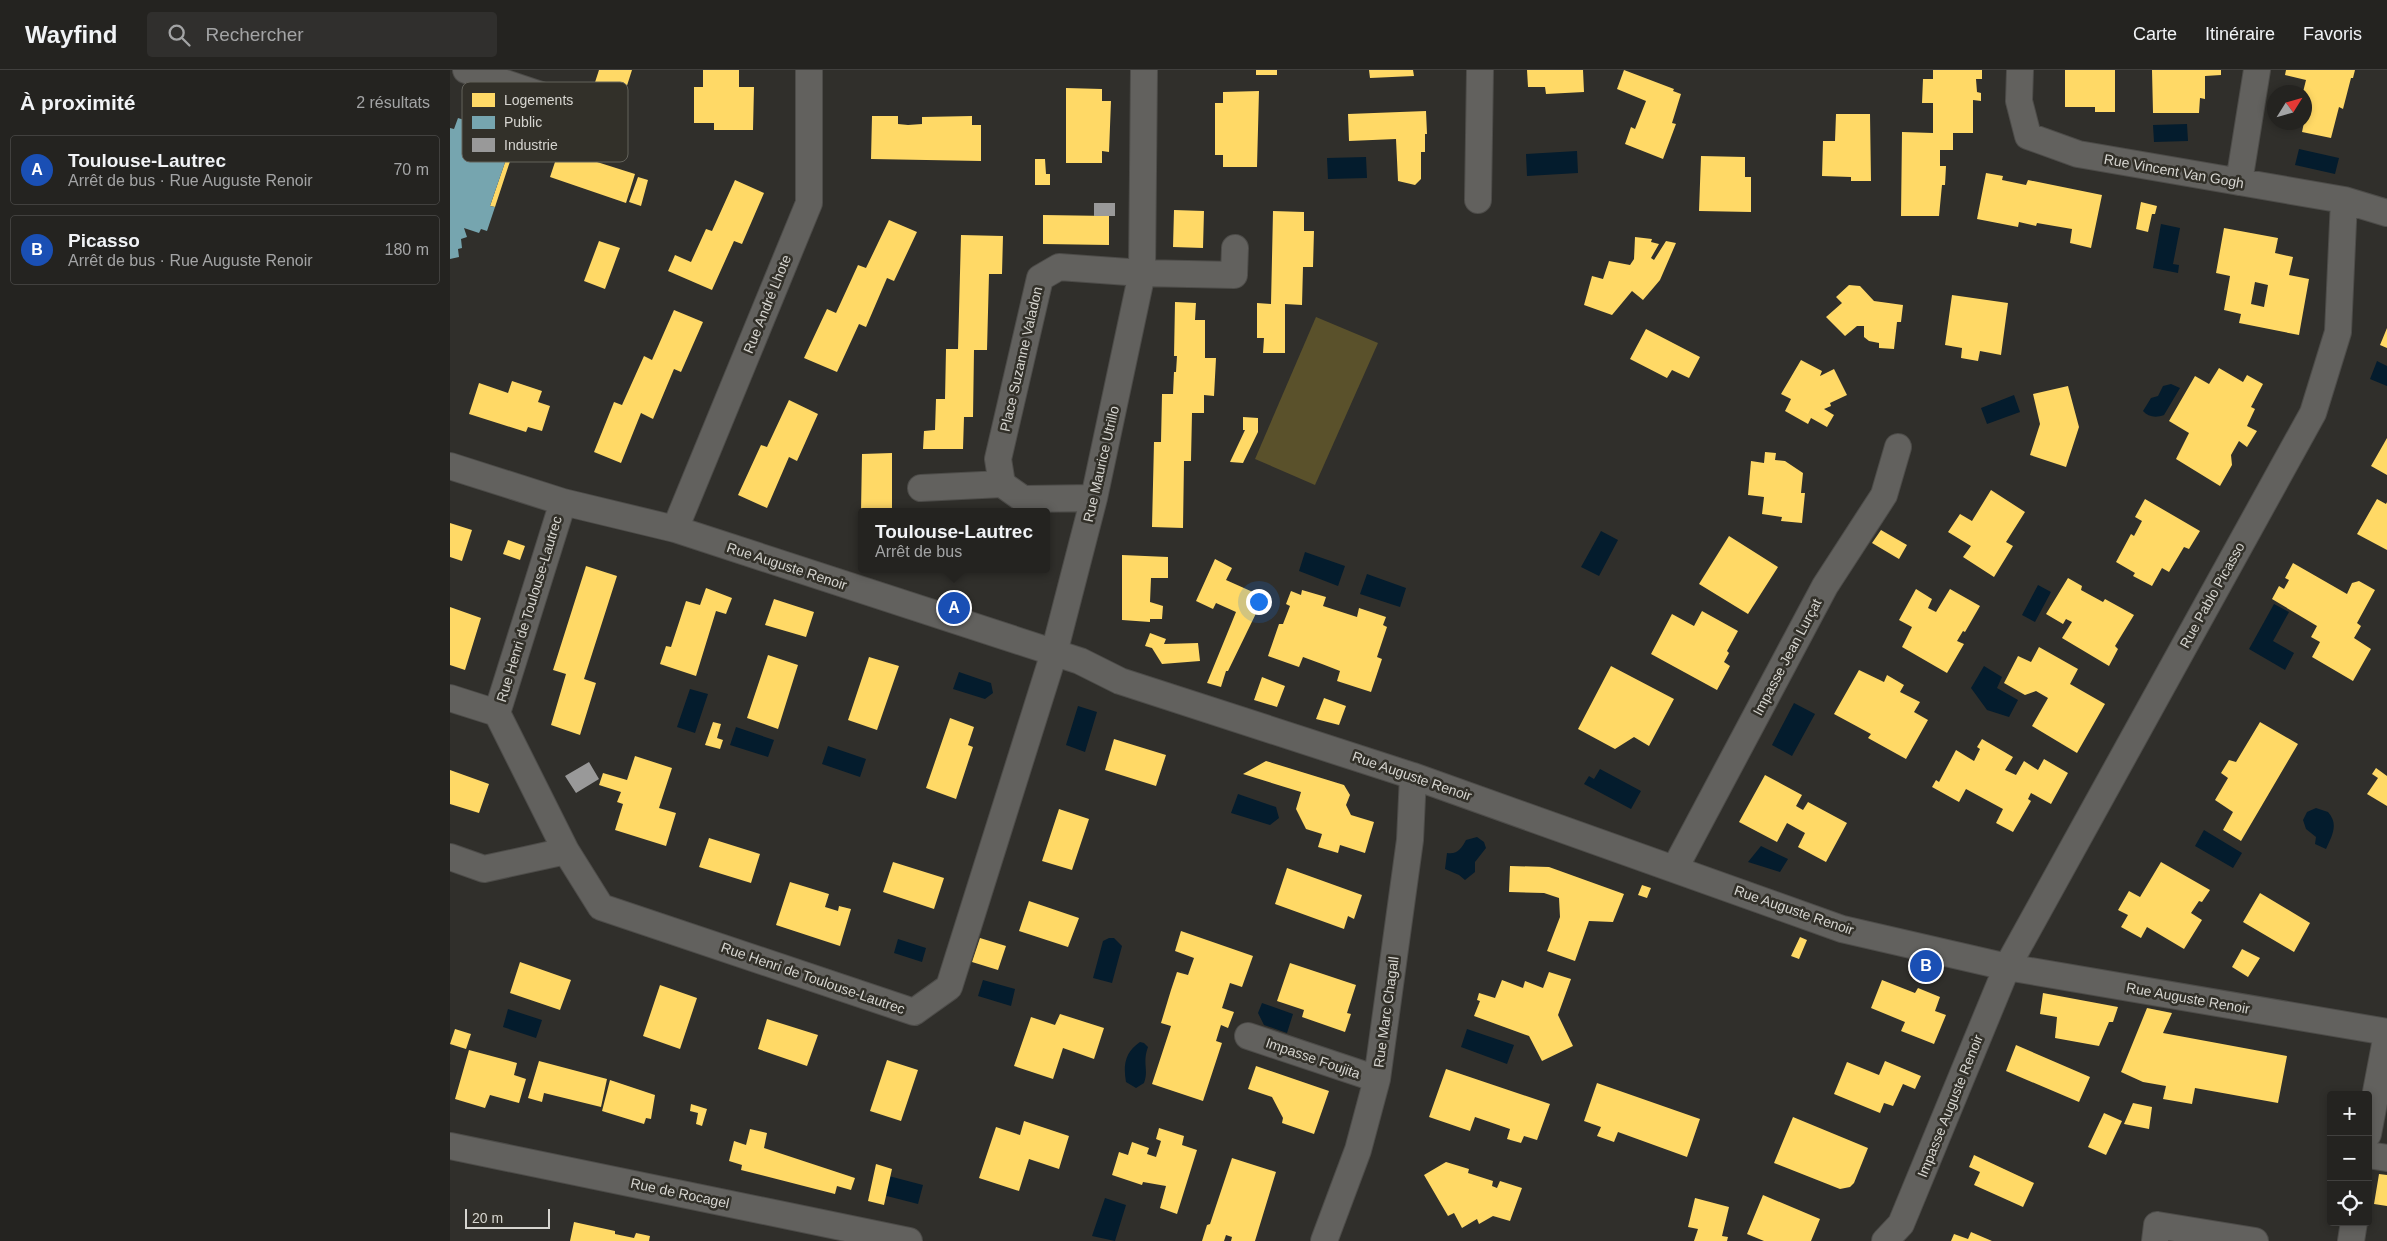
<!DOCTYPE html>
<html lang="fr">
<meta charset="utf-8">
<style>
body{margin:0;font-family:Helvetica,sans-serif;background:#302f2d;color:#f1f3f6}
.controls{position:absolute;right:15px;bottom:15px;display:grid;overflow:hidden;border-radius:5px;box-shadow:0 2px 8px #0003}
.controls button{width:45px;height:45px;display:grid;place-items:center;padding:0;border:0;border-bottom:1px solid #41403e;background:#242320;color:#f1f3f6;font:25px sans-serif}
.compass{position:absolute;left:1817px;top:15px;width:45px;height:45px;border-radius:50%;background:#242320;box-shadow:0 2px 8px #0003;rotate:53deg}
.scale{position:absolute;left:15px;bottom:12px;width:85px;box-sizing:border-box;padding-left:5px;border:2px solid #d6d5d0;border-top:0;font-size:14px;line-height:18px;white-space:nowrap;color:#d6d5d0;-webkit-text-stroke:4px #323029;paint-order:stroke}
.you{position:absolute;left:808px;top:531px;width:18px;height:18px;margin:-12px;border:4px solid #fff;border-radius:50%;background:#1a73e8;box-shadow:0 0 0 8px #1a73e833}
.badge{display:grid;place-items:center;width:32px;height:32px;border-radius:50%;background:#9c9b96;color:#fff;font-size:16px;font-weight:700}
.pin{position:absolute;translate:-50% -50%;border:2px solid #fff;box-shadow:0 1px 5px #0006}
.popup{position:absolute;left:408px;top:438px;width:192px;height:65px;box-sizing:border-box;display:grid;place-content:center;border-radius:5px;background:#242320;filter:drop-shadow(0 1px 4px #0005);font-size:16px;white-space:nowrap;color:#a3a4a5}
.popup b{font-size:19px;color:#f1f3f6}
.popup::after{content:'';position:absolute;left:50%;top:100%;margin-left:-10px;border:10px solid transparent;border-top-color:#242320}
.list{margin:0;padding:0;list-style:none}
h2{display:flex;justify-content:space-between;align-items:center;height:65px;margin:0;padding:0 20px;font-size:21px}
h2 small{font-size:16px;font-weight:400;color:#a3a4a5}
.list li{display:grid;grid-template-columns:32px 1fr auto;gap:15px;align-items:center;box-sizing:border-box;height:70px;margin:0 10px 10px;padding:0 10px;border:1px solid #41403e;border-radius:5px}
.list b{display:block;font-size:19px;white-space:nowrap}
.list p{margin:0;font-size:16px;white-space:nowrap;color:#a3a4a5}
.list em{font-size:16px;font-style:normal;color:#a3a4a5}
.icon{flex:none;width:28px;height:28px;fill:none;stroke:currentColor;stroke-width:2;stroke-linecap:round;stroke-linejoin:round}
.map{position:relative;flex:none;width:1937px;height:1171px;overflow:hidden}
header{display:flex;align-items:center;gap:30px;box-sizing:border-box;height:70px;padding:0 25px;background:#242320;border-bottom:1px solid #41403e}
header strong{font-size:24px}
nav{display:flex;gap:28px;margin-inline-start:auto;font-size:18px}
.search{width:350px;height:45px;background:#302f2d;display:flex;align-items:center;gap:12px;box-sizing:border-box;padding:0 18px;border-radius:5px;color:#a3a4a5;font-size:19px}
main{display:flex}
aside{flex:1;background:#242320}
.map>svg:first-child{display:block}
</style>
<header>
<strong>Wayfind</strong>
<div class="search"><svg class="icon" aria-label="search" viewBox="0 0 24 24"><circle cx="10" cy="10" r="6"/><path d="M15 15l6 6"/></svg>Rechercher</div>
<nav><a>Carte</a><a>Itinéraire</a><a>Favoris</a></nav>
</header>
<main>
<aside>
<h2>À proximité<small>2 résultats</small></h2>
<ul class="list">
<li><span class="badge" style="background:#1a4fb4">A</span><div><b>Toulouse-Lautrec</b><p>Arrêt de bus · Rue Auguste Renoir</p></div><em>70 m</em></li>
<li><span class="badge" style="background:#1a4fb4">B</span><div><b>Picasso</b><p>Arrêt de bus · Rue Auguste Renoir</p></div><em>180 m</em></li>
</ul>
</aside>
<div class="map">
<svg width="1937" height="1171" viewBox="0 0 1937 1171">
<rect width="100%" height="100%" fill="#302f2b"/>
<!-- green -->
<path fill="#5a512b" d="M866 247 928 273 865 415 805 389Z"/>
<!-- water -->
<path fill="#041c2d" d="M1737 54 1738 71 1704 72 1703 55Z
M1849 79 1889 88 1885 104 1845 95Z
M1127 81 1128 103 1077 106 1076 84Z
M916 87 917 108 878 109 877 88Z
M1711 154 1730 158 1723 194 1729 195 1728 203 1703 198Z
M1927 291 1937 296V316L1920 309Z
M1721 314 1730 318 1714 345C1706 348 1698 347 1693 341L1701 328 1708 326 1713 316Z
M1564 325 1570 342 1537 354 1531 338Z
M1151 461 1168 470 1149 506 1131 497Z
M855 482 895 496 888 516 849 501Z
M917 504 956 518 950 537 910 524Z
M1588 515 1601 522 1585 552 1572 545Z
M1824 534 1839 542 1823 571 1844 583 1835 600 1799 579Z
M1534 596 1552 607 1547 618 1568 630 1559 647 1537 640 1521 618Z
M509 602 541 613 543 623 535 629 503 619Z
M240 619 258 624 245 663 227 657Z
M1344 633 1365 644 1342 686 1322 675Z
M628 636 647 642 635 682 616 675Z
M286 657 324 670 318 687 280 675Z
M378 676 416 689 410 707 372 694Z
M1150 699 1191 721 1181 739 1134 714 1139 706 1144 709Z
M788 724 826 737 829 748 820 755 781 743Z
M1866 738 1878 742C1889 754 1882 766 1876 779L1865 774 1866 767 1856 759 1853 750 1857 742Z
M1754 760 1792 783 1783 798 1745 776Z
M1027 767 1034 772 1036 778 1025 792V802L1015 810 1009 805 995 799 997 783C1007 785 1012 778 1016 770Z
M1311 776 1338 789 1330 802 1298 792Z
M659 868H664L672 876 662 913 643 908 653 871Z
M448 869 476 878 472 892 444 883Z
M533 910 565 919 561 936 528 926Z
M812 933 843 944 837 963 814 955 808 943Z
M58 939 92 950 86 968 53 957Z
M1017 959 1064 975 1057 994 1011 977Z
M690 972 694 973 698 977C692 993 699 1000 694 1013L686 1018 676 1012C673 995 675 982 690 972Z
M435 1105 473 1115 468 1134 429 1124Z
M655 1128 676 1135 665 1171 642 1166Z"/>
<!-- homes -->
<path fill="#ffd966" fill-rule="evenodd" d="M149 0H182L165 53 135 43Z
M253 0H289V17H304L303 60H264V53H244V17H253Z
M806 0H827V5H806Z
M919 0H963L964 6 920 8Z
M1077 0H1133L1134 22 1096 24 1095 17H1078Z
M1174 0 1224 19 1223 21 1231 24 1222 53 1226 54 1213 89 1175 74 1181 57 1185 59 1196 31 1167 19Z
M1483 0H1532V9H1526L1527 22 1531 23V31L1523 30V63H1503V80H1490V96H1496L1495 115H1492L1489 146H1451L1452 62 1483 63V33H1472L1473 9H1483Z
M1615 0H1665V42H1645V37H1615Z
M1702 0H1771V5L1755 6V29L1750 28 1749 43H1703Z
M1836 0H1905L1903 8H1901L1893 39 1889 37 1881 68 1852 62 1857 38H1854L1853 22 1856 10 1835 5Z
M616 18 652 19V31H661L659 82 652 81V93H616Z
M809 21 807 97H773V85H765V33H773V22Z
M976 41 977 64H975V82H971V109L965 115 948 111 946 69 899 71 898 44Z
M1386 44H1420L1421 111H1401V107L1372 106 1373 71H1385Z
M422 46H448V54L458 55 472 54V47L522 46V55H531V91L421 89Z
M64 66 68 67 45 137 40 136Z
M109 80 185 104 176 133 100 107Z
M1251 86 1295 87V107H1301V142L1249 141Z
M585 89H595L596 104H600V115H585Z
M1536 103 1553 106 1552 110 1576 115 1578 110 1652 125 1641 178 1620 173 1622 159 1587 153 1586 156 1569 152 1568 157 1527 149Z
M188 107 198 110 191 136 179 132Z
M285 110 314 123 292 174 284 171 262 220 218 201 225 185 241 192 256 159 262 161Z
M1691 132 1707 136 1705 144H1702L1698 162 1686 159Z
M724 140 754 141 753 178 723 177Z
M823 141 854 142V161H864L863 197H853L852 235 835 234V283H813L814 268H807V233L821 234Z
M593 145 659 146V175L593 174Z
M439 150 467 162 444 211 437 208 416 257 409 254 387 302 354 288 377 239 386 243 408 195 416 198Z
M1774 158 1828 168 1825 183 1843 187 1839 205 1859 209 1849 265 1789 253 1791 244 1774 240 1780 206 1766 203ZM1805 212 1818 215 1814 237 1801 234Z
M511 165 553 166 552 204H539L537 280H524L523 347H514L513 379H473L474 361 485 360 486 329H495L496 279H508Z
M1185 167 1202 169 1201 172 1209 174 1201 188 1204 190 1216 171 1226 173 1210 210 1193 230 1182 221 1162 245 1134 235 1142 206 1153 209 1159 191 1180 195 1184 189Z
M149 171 170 178 155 219 134 211Z
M1399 215 1410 216 1424 231 1453 235 1451 252H1447L1444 279 1429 278V273L1419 271 1414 267V256H1407L1395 266 1376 247 1392 233 1386 227Z
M1502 225 1558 233 1551 285 1530 281 1528 291 1511 288 1512 278 1495 275Z
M725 232 746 233 745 250H755V288H766L764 326 754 325V343H742L741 391H734L733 458 702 457 704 372H711L712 324H723L724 302H726L727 286H724Z
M224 240 253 252 231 302 224 299 203 349 191 343 171 393 144 382 164 332 172 335 194 286 202 290Z
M1937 258V278L1930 275Z
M1196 259 1250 287 1239 308 1222 300 1217 308 1180 289Z
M1351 290 1372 301 1370 306 1384 299 1397 325 1380 333 1381 336 1374 339 1384 345 1377 357 1361 348 1358 354 1335 341 1341 329 1331 324Z
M1769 298 1793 312 1797 305 1813 314 1801 337 1805 339 1797 356 1807 361 1797 377 1789 371 1781 385 1782 395 1770 416 1726 389 1739 363 1719 351 1745 306 1759 314Z
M62 311 92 321 88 332 100 336 92 361 78 357 76 362 19 344 29 313 58 323Z
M1618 316 1629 357 1616 397 1580 385 1590 354 1583 324Z
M339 330 368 344 347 391 339 387 317 438 288 425 311 375 317 377Z
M793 347 808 348V362L793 393 780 392 795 360H793Z
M1937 368V405L1921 396Z
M1315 382 1326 383 1325 390 1335 391 1353 403 1351 423H1355L1352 453 1331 451 1332 447 1312 444 1314 427 1298 425 1301 391 1314 393Z
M442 383V442H411L412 384Z
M1541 420 1575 442 1556 472 1563 476 1544 507 1513 487 1521 476 1498 462 1510 444 1522 451Z
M1695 429 1750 461 1739 479 1734 477 1719 502 1712 498 1702 516 1683 506 1685 503 1666 492 1681 464 1684 466 1692 451 1685 447Z
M1927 429 1936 434 1937 432V480L1907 464Z
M0 453 22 460 12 491 0 487Z
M1431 460 1457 475 1449 489 1422 473Z
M1279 466 1328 497 1298 544 1249 514Z
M58 470 75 476 70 490 53 484Z
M672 485 718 487V508H701L700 532 713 536 712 549H700V552L672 550Z
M765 489 782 498 776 510 814 527 778 601H776L771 617 757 613 786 542 766 533 763 539 746 531Z
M1843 493 1897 524 1902 513 1909 511 1925 520 1907 553 1911 556 1904 568 1921 579 1903 611 1862 587 1870 572 1861 567 1867 556 1822 529 1829 516 1834 519 1839 510 1835 508Z
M136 496 167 506 134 609 146 613 130 665 101 655 116 604 103 600Z
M1618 508 1632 516 1631 520 1653 532 1655 529 1684 545 1665 576 1668 579 1659 596 1612 568 1622 552 1616 549 1613 554 1596 544Z
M256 518 282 528 276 544 266 541 246 606 210 594 216 576 221 577 236 531 250 535Z
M1466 519 1482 529 1478 538 1486 542 1500 519 1530 536 1515 562 1513 561 1507 571 1514 574 1497 603 1452 577 1462 557 1449 550Z
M852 520 876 527 873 536 907 547 909 538 936 547 933 555 937 557 927 587 932 589 921 622 887 611 890 601 872 594 853 587 849 597 818 586 829 554H833L840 536 836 534 841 521 851 525Z
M324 529 364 542 356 567 315 555Z
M0 537 31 548 15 600 0 595Z
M1252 541 1288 561 1277 581 1279 583 1274 592 1280 596 1267 620 1201 584 1222 544 1244 556Z
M700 563 716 569 714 574 748 573 750 591 712 594 702 578 695 576Z
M1589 577 1628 599 1620 614 1655 634 1627 683 1582 656 1598 628 1586 621 1575 625 1554 613 1568 586 1581 592Z
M318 585 348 595 328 659 297 648Z
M419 587 449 596 427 660 398 650Z
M1161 596 1224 629 1199 676 1184 667 1165 679 1128 659Z
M1409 600 1434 612 1437 605 1454 615 1450 622 1470 632 1464 642 1478 650 1456 689 1418 668 1421 664 1384 644Z
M812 607 835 616 827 637 804 630Z
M874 628 896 636 889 655 866 649Z
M500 648 524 657 518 675 523 677 506 729 476 718Z
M263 652 271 654 267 668 273 670 270 679 255 675Z
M1810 652 1848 674 1791 771 1773 760 1783 742 1765 730 1778 708 1771 703 1779 690 1786 692Z
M664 669 716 685 706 716 655 700Z
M1532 669 1563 687 1555 700 1566 705 1574 691 1588 700 1594 689 1618 703 1601 734 1581 723 1578 729 1581 731 1563 762 1546 753 1553 739 1516 719 1509 732 1482 717 1486 710 1489 712 1506 680 1524 691 1530 679 1527 677Z
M185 686 222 698 209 738 226 743 216 776 165 760 173 734 167 732 171 722 149 715 153 703 177 710Z
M816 691 894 715 900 725 896 735 901 745 924 752 915 783 890 775 888 783 868 777 872 764 856 759 846 739 851 722 793 704Z
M1926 698 1937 706V736L1917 724 1928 708 1922 704Z
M0 700 39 714 29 743 0 734Z
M1315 705 1352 725 1346 736 1353 740 1358 732 1397 753 1376 792 1348 777 1355 763 1337 753 1327 772 1289 752Z
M609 739 639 749 622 800 592 791Z
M259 768 310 784 301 813 249 797Z
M443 792 494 808 484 839 433 822Z
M1711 792 1760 820 1752 832 1749 831 1741 843 1752 850 1734 879 1697 857 1691 868 1671 857 1678 845 1668 840 1679 821 1690 827Z
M1060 796 1099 797 1174 824 1163 852 1139 851 1125 891 1097 881 1110 847 1109 828 1094 823 1059 822Z
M837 798 912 825 904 849 898 846 894 859 825 834Z
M340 812 379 824 375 837 388 841 389 836 401 839 390 876 326 855Z
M1192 815 1201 818 1197 828 1188 825Z
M1810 823 1860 853 1844 882 1793 852Z
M579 831 629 848 618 877 569 861Z
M731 861 803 886 792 917 780 913 772 938 784 942 778 958 771 955 766 971 772 973 753 1031 702 1014 721 956 711 953 721 920 727 902 738 905 744 888 725 881Z
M1350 867 1357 870 1349 889 1341 886Z
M530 868 556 876 548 900 522 892Z
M1792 879 1810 888 1798 907 1782 897Z
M70 892 121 910 110 940 60 923Z
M840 893 906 915 897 943 901 944 895 962 852 947 854 940 827 931Z
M1099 902 1121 909 1108 945 1123 976 1092 991 1079 966 1024 946 1030 931 1027 930 1029 923 1045 928 1052 910 1073 918 1075 911 1093 918Z
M1432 910 1465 923 1468 918 1490 927 1485 941 1496 945 1484 974 1451 961 1455 952 1421 938Z
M210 915 247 928 230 979 193 966Z
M1593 923 1668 937 1663 952H1659L1649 976 1605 968 1607 947 1590 944Z
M1697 938 1722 943 1713 963 1837 986 1828 1033 1745 1018 1742 1034 1713 1029 1716 1016 1693 1012 1671 1002Z
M610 944 654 958 644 989 613 978 603 1009 564 996 581 947 605 955Z
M317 949 368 965 357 996 308 979Z
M5 959 21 964 16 979 0 974Z
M1566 975 1640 1007 1629 1032 1556 1001Z
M19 980 67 993 64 1005 76 1009 69 1033 40 1025 35 1038 5 1029Z
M437 990 468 1000 451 1051 420 1041Z
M89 991 157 1009 151 1037 94 1023 92 1032 78 1028Z
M1435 991 1471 1006 1465 1019 1453 1014 1443 1036 1434 1033 1430 1043 1384 1024 1397 992 1429 1005Z
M806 996 879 1021 864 1064 832 1053 833 1048 822 1027 798 1019Z
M996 999 1100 1034 1087 1070 1074 1066 1071 1073 1057 1069 1060 1059 1025 1047 1020 1061 979 1047Z
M160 1010 205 1025 201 1049 196 1048 194 1054 152 1041Z
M1147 1013 1250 1049 1237 1087 1168 1062 1164 1072 1147 1066 1151 1057 1134 1051Z
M1683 1033 1702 1037 1699 1059 1674 1054Z
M241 1034 257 1039 252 1056 246 1054 248 1043 240 1041Z
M1654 1043 1672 1051 1656 1085 1638 1077Z
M1343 1047 1418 1078 1404 1113 1400 1117 1390 1119 1324 1093Z
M574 1051 619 1066 609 1099 579 1089 569 1121 529 1108 546 1057 570 1065Z
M709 1058 734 1066 732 1075 747 1080 727 1144 710 1138 716 1116 693 1112 692 1115 662 1105 669 1082 678 1085 682 1072 699 1078 697 1084 706 1087 711 1071 706 1069Z
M300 1059 317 1063 314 1078 405 1108 401 1120 387 1116 385 1124 291 1100 292 1095 279 1091 284 1071 296 1075Z
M1524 1085 1584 1113 1573 1137 1524 1115 1530 1102 1519 1097Z
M782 1088 826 1102 805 1171H781L782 1167 776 1165 774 1171H752L757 1155 760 1154Z
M996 1092 1019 1099 1018 1103 1043 1111 1042 1116 1047 1118 1050 1111 1072 1118 1060 1151 1043 1146 1029 1154 1027 1149 1012 1158 1004 1143 998 1146 974 1105Z
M426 1094 442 1099 434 1135 418 1131Z
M1929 1104 1937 1105V1136L1924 1134Z
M1313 1125 1370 1149 1361 1171H1314L1297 1164Z
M1245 1128 1279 1137 1272 1166 1278 1167 1277 1171H1244L1248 1159 1238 1157Z
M124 1152 165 1161V1164L184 1168 186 1163 200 1166 199 1171H120Z
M1521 1162 1542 1171H1501L1504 1164 1518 1169Z"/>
<!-- public -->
<path fill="#76a5af" d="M8 48 64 66 40 136 45 137 37 161 31 159 29 163 14 158 17 167 11 169 12 178 8 179 9 187 0 189V58L4 59Z"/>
<!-- industry -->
<path fill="#999" d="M644 133H665V146H644Z
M139 692 149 709 126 723 115 706Z"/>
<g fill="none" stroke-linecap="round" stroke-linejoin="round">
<defs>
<path id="street" d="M16 0 91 25
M1570 0 1569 31 1578 66 1628 84 1894 130 1937 143
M1789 112 1807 0
M1028 130 1030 0
M0 396 113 432 225 459 630 591 670 611 963 706 1392 859 1557 897 1937 962
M552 414 548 389 590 208 609 197 692 203 784 205 785 178
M471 418 552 414 573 429 644 428
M113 432 47 643 116 781 151 837 464 942 499 917 604 583 644 428 692 203 694 0
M225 459 359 133V0
M0 628 47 643
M0 787 34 799 116 781
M1225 798 1375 516 1434 425 1448 377
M798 966 927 1009
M1918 1064 1937 964
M0 1076 459 1171
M1918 1085 1937 1088
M874 1171 908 1080 927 1009 960 770 963 706
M1435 1171 1451 1154 1557 897 1863 343 1888 262 1894 130
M1705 1171 1707 1155 1805 1171
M1901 1171 1904 1152"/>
</defs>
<!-- street casing -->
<use href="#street" stroke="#4d4c49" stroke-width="28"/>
<!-- street -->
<use href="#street" stroke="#62615e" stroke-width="26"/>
</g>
<g text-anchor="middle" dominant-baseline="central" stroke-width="5" stroke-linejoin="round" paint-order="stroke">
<!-- street labels -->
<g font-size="14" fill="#d6d5d0" stroke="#323029">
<text transform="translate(1724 101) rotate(10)">Rue Vincent Van Gogh</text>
<text transform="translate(317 234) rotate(-68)">Rue André Lhote</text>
<text transform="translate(571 289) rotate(-77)">Place Suzanne Valadon</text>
<text transform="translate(651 394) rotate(-77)">Rue Maurice Utrillo</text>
<text transform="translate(337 496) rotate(18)">Rue Auguste Renoir</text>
<text transform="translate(1762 525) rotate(-61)">Rue Pablo Picasso</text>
<text transform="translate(79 539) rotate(-73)">Rue Henri de Toulouse-Lautrec</text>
<text transform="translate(1337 587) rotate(-62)">Impasse Jean Lurçat</text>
<text transform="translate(962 706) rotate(19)">Rue Auguste Renoir</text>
<text transform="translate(1344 840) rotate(19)">Rue Auguste Renoir</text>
<text transform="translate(363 908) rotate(19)">Rue Henri de Toulouse-Lautrec</text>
<text transform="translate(1738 928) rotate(10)">Rue Auguste Renoir</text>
<text transform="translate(936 942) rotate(-82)">Rue Marc Chagall</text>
<text transform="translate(863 988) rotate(19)">Impasse Foujita</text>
<text transform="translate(1500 1036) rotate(-68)">Impasse Auguste Renoir</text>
<text transform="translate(230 1123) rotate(12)">Rue de Rocagel</text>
</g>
</g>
<!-- legend -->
<rect x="12" y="12" width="166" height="80" rx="8" fill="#323029" stroke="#63625b" stroke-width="1"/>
<rect x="22" y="23" width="23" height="14" fill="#ffd966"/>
<rect x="22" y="46" width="23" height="13" fill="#76a5af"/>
<rect x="22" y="68" width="23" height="14" fill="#999"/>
<g font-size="14" fill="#d6d5d0">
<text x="54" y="35">Logements</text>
<text x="54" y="57">Public</text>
<text x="54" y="80">Industrie</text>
</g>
</svg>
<div class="controls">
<button>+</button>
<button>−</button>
<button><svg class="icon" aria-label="locate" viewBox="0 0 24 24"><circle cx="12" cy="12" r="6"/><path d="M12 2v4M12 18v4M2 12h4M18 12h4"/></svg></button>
</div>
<svg class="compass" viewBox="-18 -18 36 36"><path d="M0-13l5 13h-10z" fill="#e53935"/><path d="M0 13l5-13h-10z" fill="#a3a4a5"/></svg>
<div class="scale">20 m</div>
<div class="you"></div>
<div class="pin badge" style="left:504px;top:538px;background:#1a4fb4">A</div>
<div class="popup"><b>Toulouse-Lautrec</b>Arrêt de bus</div>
<div class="pin badge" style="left:1476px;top:896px;background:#1a4fb4">B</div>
</div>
</main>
